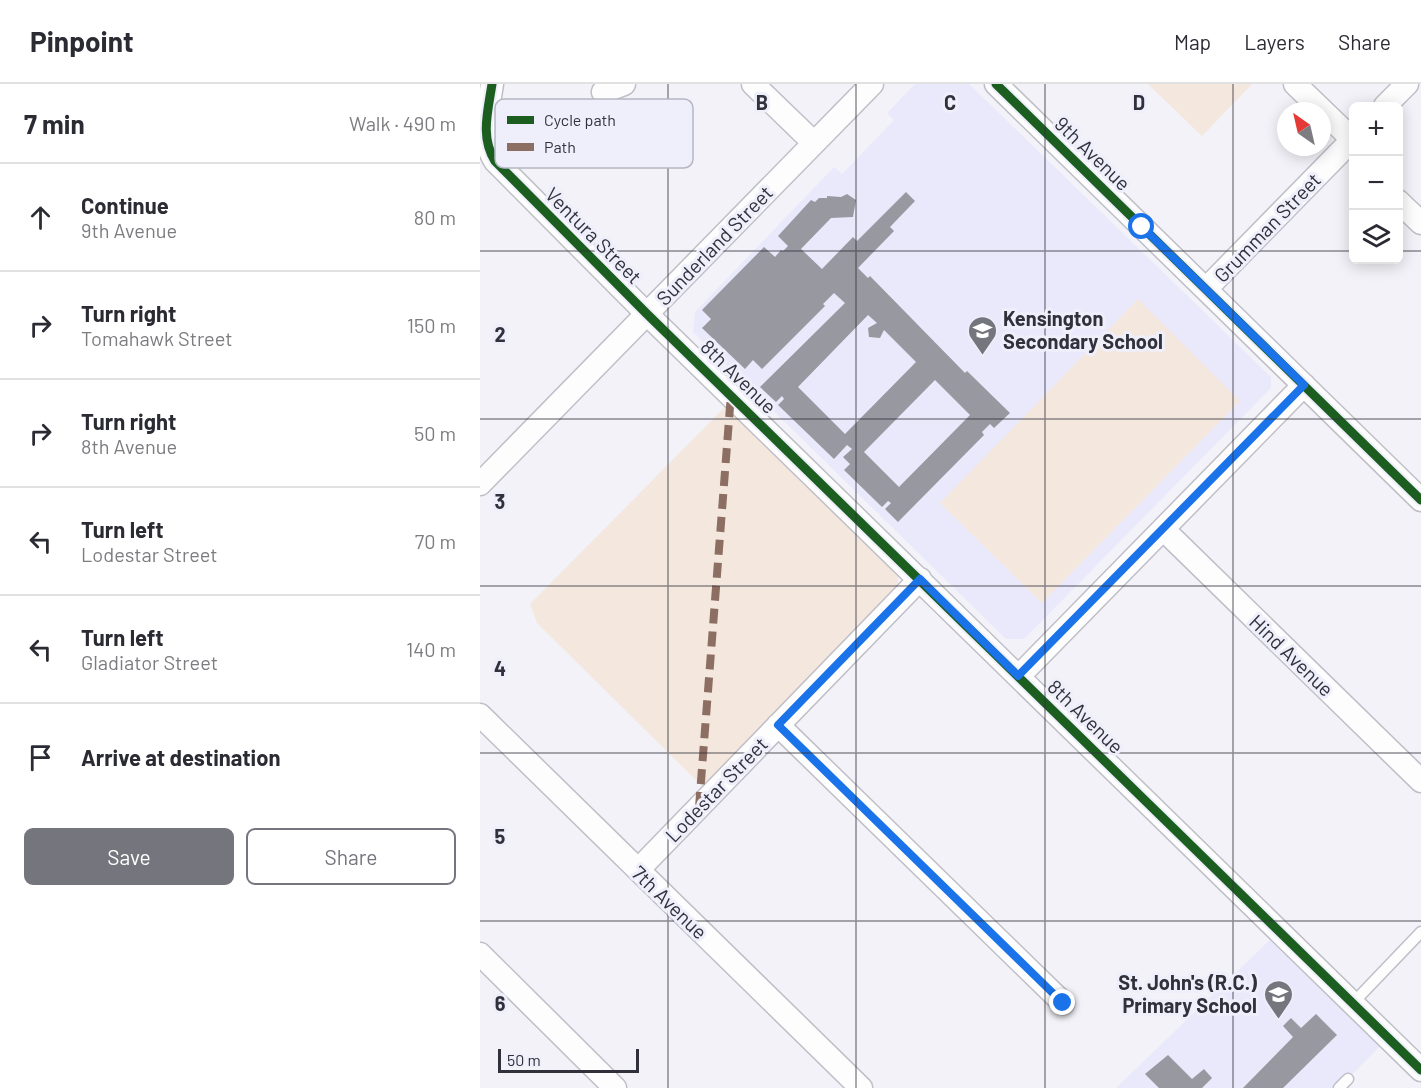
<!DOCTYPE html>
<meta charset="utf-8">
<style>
body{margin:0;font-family:Barlow,sans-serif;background:#f2f2f3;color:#2b2b33}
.controls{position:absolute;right:18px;top:18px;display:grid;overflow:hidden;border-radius:9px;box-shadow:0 3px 15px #0003}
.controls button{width:54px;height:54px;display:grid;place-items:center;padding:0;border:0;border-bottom:2px solid #e1e1e2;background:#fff;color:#2b2b33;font:30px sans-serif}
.compass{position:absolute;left:797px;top:18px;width:54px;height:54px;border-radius:50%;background:#fff;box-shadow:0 3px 15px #0003;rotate:326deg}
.scale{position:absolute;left:18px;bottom:15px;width:141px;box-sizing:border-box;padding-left:6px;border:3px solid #31313c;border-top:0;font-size:16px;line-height:21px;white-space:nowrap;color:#31313c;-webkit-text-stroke:4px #efeffb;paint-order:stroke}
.stop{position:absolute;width:18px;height:18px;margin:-14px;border:4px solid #1a73e8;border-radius:50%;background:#fff}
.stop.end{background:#1a73e8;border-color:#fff;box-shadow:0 2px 6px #0008}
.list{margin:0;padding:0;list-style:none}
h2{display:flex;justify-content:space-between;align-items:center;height:78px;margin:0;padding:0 24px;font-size:26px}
h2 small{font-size:20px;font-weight:400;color:#7c7c81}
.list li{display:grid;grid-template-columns:39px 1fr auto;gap:18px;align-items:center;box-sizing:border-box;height:108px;padding:0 24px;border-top:2px solid #e1e1e2}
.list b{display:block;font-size:22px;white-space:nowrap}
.list p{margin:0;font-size:20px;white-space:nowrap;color:#7c7c81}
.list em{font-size:20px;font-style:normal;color:#7c7c81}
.actions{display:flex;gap:12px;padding:18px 24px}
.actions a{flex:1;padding:14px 0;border:2px solid #75757e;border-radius:9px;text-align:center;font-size:21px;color:#75757e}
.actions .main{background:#75757e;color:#fff}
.icon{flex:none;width:33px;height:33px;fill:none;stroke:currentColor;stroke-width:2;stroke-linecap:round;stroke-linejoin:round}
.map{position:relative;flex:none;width:941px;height:1004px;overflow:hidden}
header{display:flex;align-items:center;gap:36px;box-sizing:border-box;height:84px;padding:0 30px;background:#fff;border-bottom:2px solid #e1e1e2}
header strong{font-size:28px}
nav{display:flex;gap:33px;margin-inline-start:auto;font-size:21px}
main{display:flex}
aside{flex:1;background:#fff}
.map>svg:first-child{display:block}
</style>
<header>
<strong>Pinpoint</strong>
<nav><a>Map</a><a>Layers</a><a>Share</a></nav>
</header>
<main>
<aside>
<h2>7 min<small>Walk · 490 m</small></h2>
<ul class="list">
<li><svg class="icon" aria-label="ahead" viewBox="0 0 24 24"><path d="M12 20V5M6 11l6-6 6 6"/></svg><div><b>Continue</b><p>9th Avenue</p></div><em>80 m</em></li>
<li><svg class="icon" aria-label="right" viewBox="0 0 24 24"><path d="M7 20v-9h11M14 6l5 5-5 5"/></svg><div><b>Turn right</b><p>Tomahawk Street</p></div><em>150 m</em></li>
<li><svg class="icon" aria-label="right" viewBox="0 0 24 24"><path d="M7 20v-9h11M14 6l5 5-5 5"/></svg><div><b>Turn right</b><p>8th Avenue</p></div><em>50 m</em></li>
<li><svg class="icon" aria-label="left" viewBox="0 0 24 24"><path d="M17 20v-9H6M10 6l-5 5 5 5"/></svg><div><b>Turn left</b><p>Lodestar Street</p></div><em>70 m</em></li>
<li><svg class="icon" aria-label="left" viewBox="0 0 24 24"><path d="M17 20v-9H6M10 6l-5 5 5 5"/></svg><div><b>Turn left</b><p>Gladiator Street</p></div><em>140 m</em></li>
<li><svg class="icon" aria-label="arrive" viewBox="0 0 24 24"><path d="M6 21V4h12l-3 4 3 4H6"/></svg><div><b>Arrive at destination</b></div></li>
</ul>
<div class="actions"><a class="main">Save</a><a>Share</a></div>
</aside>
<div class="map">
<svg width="941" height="1004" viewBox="0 0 941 1004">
<rect width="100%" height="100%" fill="#f2f2f8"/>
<!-- built -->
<path fill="#e9e9fb" d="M435 0H489L791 293V304L544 555H526L213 248 215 228 354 83 362 90 414 36 407 29Z
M799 847 908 954 859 1004H636Z"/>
<!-- green -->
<path fill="#f4e7dd" d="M668 0H772L722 52Z
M658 215 760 317 562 519 460 419Z
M245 323 418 491V503L225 705 57 539 50 520Z"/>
<!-- building -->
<path fill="#9898a0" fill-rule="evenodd" d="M426 108 435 117 410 143 414 147 378 184 388 194 390 192 485 289 487 287 530 329 514 344 510 340 502 348 504 351 418 438 405 425 411 419 408 417 402 423 364 386 370 380 363 373 372 365 367 361 354 375 298 321 304 315 302 312 296 318 280 303 365 219 354 209 343 220 345 222 282 285 273 276 265 285 222 244 231 235 222 226 284 163 295 173 301 166 303 167 308 162 298 152 331 116 335 118 339 114H347V112L361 113 367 110 376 116 373 133 351 134 321 165 342 185 373 153 377 157ZM388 231 397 239 388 244 389 253 400 254 404 246 436 278 365 350 318 303ZM455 296 490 331 419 403 384 368Z
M836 930 857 951 803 1004H763L813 953 803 942 811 934 821 944Z
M688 971 712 995 724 985 732 994 722 1004H679L665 990Z"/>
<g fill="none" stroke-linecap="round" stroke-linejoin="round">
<defs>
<path id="service" d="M873 919 941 848
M859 1004 868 995"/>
<path id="minor" d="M12 0C8 27 0 53 15 77L167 230 941 986
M273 0 334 59
M516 0 941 416
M815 0 872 55
M123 8 144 0
M905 22 927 0
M918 117 941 139
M726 205 874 54
M0 400 392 0
M683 445 941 697
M539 592 824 301
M0 631 381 1004
M298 641 583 919
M158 786 440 495
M0 870 135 1004"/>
</defs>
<!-- service casing -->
<use href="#service" stroke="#c0bfc8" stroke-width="13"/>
<!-- minor casing -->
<use href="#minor" stroke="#c0bfc8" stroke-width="25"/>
<!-- service -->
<use href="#service" stroke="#fdfdfe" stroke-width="10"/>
<!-- minor -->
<use href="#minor" stroke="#fdfdfe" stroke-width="22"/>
<!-- quiet -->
<path stroke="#8d6e63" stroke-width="8" stroke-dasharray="15 8" stroke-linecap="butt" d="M219 723 251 310"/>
<defs>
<path id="cycleway" d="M12 0C8 27 0 53 15 77L167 230 941 986
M516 0 941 416"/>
</defs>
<!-- cycleway casing -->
<use href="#cycleway" stroke="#efeffb" stroke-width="13"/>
<!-- cycleway -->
<use href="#cycleway" stroke="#1b5e20" stroke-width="9"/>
</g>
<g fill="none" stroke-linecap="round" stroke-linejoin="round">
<!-- route -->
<path stroke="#1a73e8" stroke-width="8" d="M583 919 298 641 440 495 538 592 824 301 662 143"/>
</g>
<!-- grid -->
<path fill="none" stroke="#31313c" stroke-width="1.5" stroke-opacity="0.55" d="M188 0V1004M376 0V1004M565 0V1004M753 0V1004M0 167H874M918 167H941M0 335H941M0 502H941M0 669H941M0 837H941"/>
<!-- icons -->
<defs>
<symbol id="school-pin" viewBox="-11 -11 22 30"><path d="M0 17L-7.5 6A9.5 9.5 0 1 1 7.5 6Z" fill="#75757e" stroke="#efeffb"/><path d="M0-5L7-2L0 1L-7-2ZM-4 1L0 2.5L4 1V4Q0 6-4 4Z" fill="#fff"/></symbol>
</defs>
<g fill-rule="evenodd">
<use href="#school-pin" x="486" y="230" width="33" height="45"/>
<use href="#school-pin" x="782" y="894" width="33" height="45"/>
</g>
<g text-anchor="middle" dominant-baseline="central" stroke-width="6" stroke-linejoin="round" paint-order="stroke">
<!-- street labels -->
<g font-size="20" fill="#31313c" stroke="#efeffb">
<text transform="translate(613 69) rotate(44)">9th Avenue</text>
<text transform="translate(787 143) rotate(-46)">Grumman Street</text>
<text transform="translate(114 151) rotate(45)">Ventura Street</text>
<text transform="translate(234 161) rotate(-46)">Sunderland Street</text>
<text transform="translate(259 292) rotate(44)">8th Avenue</text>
<text transform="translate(812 571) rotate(44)">Hind Avenue</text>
<text transform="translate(606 632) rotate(44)">8th Avenue</text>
<text transform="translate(236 705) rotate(-46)">Lodestar Street</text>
<text transform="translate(190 818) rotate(44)">7th Avenue</text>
</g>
<!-- poi labels -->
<g font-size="20" font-weight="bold" fill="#31313c" stroke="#efeffb" text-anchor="start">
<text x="523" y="234">Kensington<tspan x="523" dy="23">Secondary School</tspan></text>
<text x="777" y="898" text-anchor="end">St. John's (R.C.)<tspan x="777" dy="23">Primary School</tspan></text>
</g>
</g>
<!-- legend -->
<rect x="15" y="15" width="198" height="69" rx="9" fill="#efeffb" stroke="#b6b6c2" stroke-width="1.5"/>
<rect x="27" y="32" width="27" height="8" fill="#1b5e20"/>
<rect x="27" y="59" width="27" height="8" fill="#8d6e63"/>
<g font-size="16" fill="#31313c">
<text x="64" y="42">Cycle path</text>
<text x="64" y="69">Path</text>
</g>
<g font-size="20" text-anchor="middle" font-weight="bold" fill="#31313c" stroke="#efeffb" stroke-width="6" stroke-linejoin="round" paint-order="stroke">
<text x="282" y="26">B</text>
<text x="470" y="26">C</text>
<text x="659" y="26">D</text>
<text x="20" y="258">2</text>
<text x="20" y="425">3</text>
<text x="20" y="592">4</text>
<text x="20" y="760">5</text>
<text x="20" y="927">6</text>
</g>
</svg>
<div class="controls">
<button>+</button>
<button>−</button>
<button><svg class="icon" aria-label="layers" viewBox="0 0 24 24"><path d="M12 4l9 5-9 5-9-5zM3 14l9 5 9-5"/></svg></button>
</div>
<svg class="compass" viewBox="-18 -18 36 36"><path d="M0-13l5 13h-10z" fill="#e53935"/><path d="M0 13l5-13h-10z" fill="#7c7c81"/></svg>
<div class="scale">50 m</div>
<div class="stop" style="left:662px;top:143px"></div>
<div class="stop end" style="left:583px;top:919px"></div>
</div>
</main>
